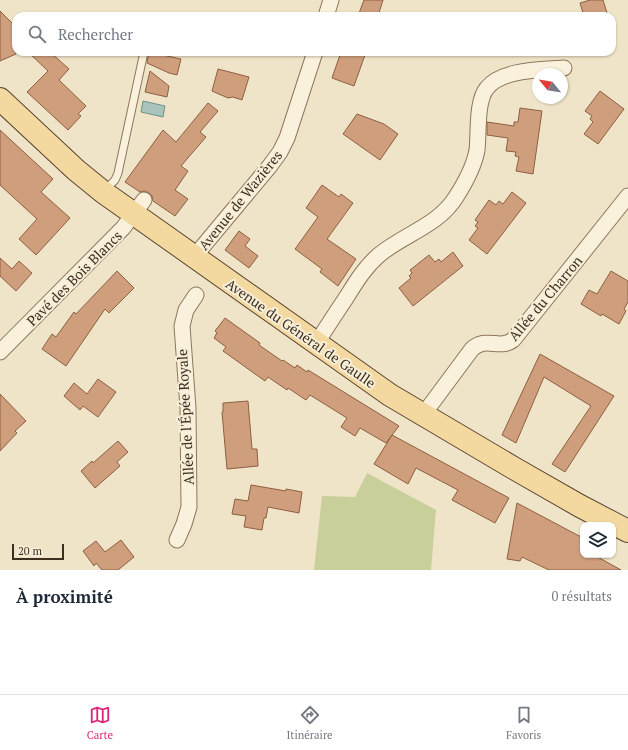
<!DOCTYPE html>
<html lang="fr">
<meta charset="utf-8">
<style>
body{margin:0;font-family:"PT Serif",serif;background:#f2f2f3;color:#1f2937}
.controls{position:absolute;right:12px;bottom:12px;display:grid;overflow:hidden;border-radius:8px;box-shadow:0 1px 3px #0004}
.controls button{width:36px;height:36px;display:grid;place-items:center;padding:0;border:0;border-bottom:1px solid #e0e1e3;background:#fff;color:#1f2937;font:20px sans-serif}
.compass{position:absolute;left:532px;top:68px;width:36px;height:36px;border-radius:50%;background:#fff;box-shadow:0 1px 3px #0004;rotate:300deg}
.scale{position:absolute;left:12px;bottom:10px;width:52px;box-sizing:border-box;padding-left:4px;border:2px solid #3d2e20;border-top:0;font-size:11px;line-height:14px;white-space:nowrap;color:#3d2e20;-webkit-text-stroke:3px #f7eed8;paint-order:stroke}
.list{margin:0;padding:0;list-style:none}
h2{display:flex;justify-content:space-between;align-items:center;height:52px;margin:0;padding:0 16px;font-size:17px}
h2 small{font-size:13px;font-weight:400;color:#747a83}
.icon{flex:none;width:22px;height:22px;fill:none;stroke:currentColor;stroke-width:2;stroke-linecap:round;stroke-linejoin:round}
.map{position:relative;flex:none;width:628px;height:570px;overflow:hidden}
.search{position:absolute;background:#fff;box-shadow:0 1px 3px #0004;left:12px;right:12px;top:12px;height:44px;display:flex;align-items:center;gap:10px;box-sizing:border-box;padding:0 14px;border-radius:12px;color:#747a83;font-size:15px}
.sheet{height:124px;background:#fff}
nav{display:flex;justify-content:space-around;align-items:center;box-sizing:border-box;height:56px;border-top:1px solid #e0e1e3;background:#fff;font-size:11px;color:#747a83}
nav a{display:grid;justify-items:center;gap:2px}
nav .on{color:#db2777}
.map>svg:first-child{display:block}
</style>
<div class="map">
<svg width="628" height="570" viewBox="0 0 628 570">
<rect width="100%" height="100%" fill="#f0e4c8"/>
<!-- green -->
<path fill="#c9cf9b" d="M367 473 436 510 431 570H314L322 496 355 497Z"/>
<!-- water -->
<path fill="#a9c4bc" stroke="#6f938a" d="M143 101 165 106 163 117 141 112Z"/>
<!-- building -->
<path fill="#cf9f7d" stroke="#8d5f41" d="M364 0H383L378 16H358Z
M590 0H603L608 16H584L580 3Z
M0 11 16 27V54L0 61Z
M28 52H50L69 69 59 80 86 106 78 114 81 116 68 130 27 92 48 71Z
M149 52 181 59 177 75 169 73 147 63Z
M341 52H366L354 86 332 78Z
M218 69 249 77 242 100 233 97 228 98 212 91Z
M150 71 169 86 167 97 145 92Z
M600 91 624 109 598 144 584 134 593 122 590 119 592 116 585 111Z
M208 103 218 111 200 132 206 137 181 166 188 171 175 190 188 199 175 216 153 201 152 196 149 193 145 191 140 192 125 182 163 130 176 142Z
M520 108 542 111 533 174 516 171 519 157 515 156 516 152 506 151 508 138 487 135V122L514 126V122H518Z
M357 114 384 124 398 134 380 160 343 134Z
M0 130 53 179 41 192 70 218 36 255 19 239 37 219 0 185Z
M322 185 339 197 341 194 353 203 327 239 356 259 338 286 320 272 322 269 295 249 318 217 306 208Z
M512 192 526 203 487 254 469 240 478 228 475 226 478 222 475 220 489 200 496 205 499 201 503 204Z
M239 231 250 239 245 246 258 256 249 268 225 250Z
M453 252 463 266 413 306 399 288 411 278 409 276 412 273 410 270 429 255 435 262 439 259 441 262Z
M0 258 12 269 19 261 32 273 16 291 0 276Z
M117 271 134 288 109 313 105 309 66 366 42 349 52 334 56 337 74 312 76 314Z
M611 271 628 281V302L624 309 626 311 619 324 602 314 601 316 581 304 589 290 597 294Z
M225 318 260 343 259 345 282 361 283 360 295 368 297 365 307 372 308 370 399 426 392 435 509 498 495 523 452 500 458 490 416 468 408 484 374 464 392 435 386 443 360 428 355 436 341 427 347 418 310 395 306 400 288 388 287 390 268 377 265 381 223 351 226 347 214 338 217 333 215 331Z
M540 354 614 396 565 472 552 464 591 406 544 377 516 443 502 435Z
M98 379 116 392 98 417 83 406 80 410 64 396 74 383 87 394Z
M0 394 26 421 15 431 17 433 0 451Z
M248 401 252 449H257L258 466 227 469 222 412H223V403Z
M118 441 128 452 117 462 120 466 95 488 81 471 92 461 93 463Z
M251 485 286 491V489L302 492 299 513 268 507 266 518H264L262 530 244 527 246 516 232 514 235 499 248 501Z
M517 503 583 538V555H594L621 570H549L522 557 520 561 507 559Z
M121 540 134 557 118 570H102L96 563 94 566 83 551 96 541 105 552Z"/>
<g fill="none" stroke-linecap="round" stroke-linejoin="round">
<defs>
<path id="service" d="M104 191 115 180 118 173 144 52"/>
<path id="minor" d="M326 16 331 0
M194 257 269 167 280 152 287 138 315 52
M316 344C326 328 336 313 346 298 356 282 365 267 379 255 404 234 438 226 456 197 465 183 474 167 477 150 479 133 476 101 487 88 502 69 542 70 564 68
M0 352 123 228 144 200
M423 415 472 349C486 336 499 350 513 340L628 196
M177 540 184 524 189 507 188 408 182 326 186 310 196 295"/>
<path id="primary" d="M0 99 76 170 103 192 390 395 517 470 580 506 628 531"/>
</defs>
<!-- service casing -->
<use href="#service" stroke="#8d765c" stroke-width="9"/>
<!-- minor casing -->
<use href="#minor" stroke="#8d765c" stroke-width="17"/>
<!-- primary casing -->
<use href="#primary" stroke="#5b4430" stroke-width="24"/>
<!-- service -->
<use href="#service" stroke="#faf1dc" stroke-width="7"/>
<!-- minor -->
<use href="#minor" stroke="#faf1dc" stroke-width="15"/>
<!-- primary -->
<use href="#primary" stroke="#f3d9a0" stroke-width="22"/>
</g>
<g text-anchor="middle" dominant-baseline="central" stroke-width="4" stroke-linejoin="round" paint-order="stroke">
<!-- street labels -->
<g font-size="14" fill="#3d2e20" stroke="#f7eed8">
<text transform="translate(240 200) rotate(-51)">Avenue de Wazières</text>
<text transform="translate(74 278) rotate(-45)">Pavé des Bois Blancs</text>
<text transform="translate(545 298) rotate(-50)">Allée du Charron</text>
<text transform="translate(301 333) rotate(35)">Avenue du Général de Gaulle</text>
<text transform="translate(185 417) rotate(-93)">Allée de l'Épée Royale</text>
</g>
</g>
</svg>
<div class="controls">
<button><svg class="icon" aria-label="layers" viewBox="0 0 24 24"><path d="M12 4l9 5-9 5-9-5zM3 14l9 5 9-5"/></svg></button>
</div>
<svg class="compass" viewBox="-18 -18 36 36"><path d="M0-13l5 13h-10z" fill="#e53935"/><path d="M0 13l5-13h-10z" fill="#747a83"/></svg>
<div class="scale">20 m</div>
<div class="search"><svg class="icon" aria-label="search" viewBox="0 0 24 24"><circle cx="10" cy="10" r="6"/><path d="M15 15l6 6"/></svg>Rechercher</div>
</div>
<section class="sheet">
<h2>À proximité<small>0 résultats</small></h2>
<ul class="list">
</ul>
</section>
<nav>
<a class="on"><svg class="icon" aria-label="map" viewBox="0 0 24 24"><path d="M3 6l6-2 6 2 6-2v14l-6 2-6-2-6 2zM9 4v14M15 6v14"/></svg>Carte</a>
<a><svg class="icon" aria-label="directions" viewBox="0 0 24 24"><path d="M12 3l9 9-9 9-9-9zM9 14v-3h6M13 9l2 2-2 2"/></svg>Itinéraire</a>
<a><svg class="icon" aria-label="saved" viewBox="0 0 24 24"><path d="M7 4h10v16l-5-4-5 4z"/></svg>Favoris</a>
</nav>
